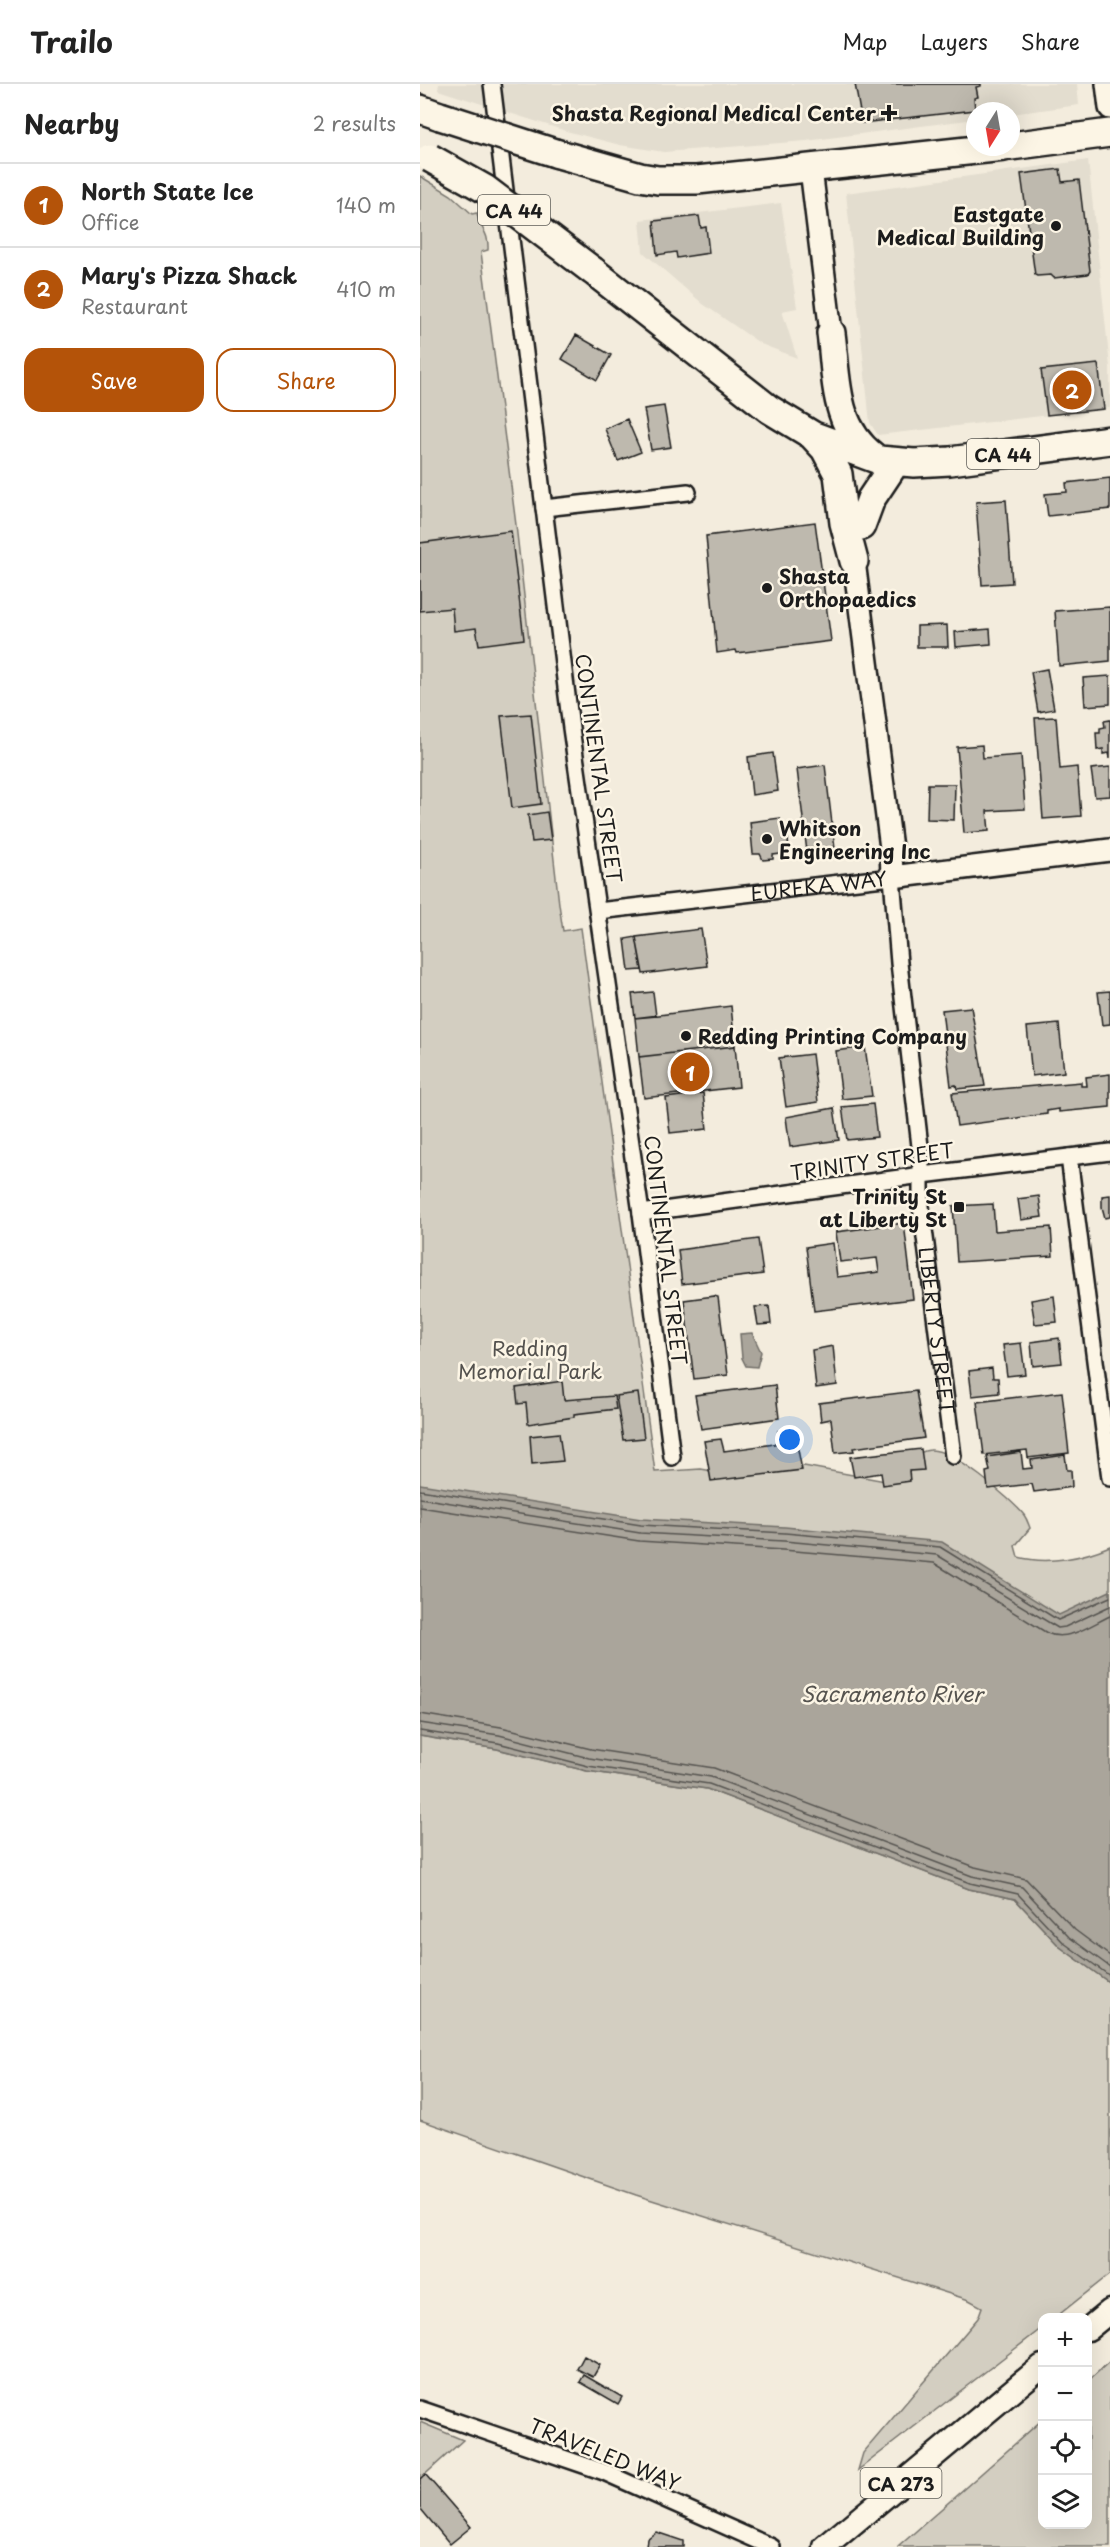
<!DOCTYPE html>
<meta charset="utf-8">
<style>
body{margin:0;font-family:"Playpen Sans",sans-serif;background:#f2f2f2;color:#222}
.controls{position:absolute;right:18px;bottom:18px;display:grid;overflow:hidden;border-radius:12px;box-shadow:0 6px 24px #0002}
.controls button{width:54px;height:54px;display:grid;place-items:center;padding:0;border:0;border-bottom:2px solid #e0e0e0;background:#fff;color:#222;font:30px sans-serif}
.compass{position:absolute;left:546px;top:18px;width:54px;height:54px;border-radius:50%;background:#fff;box-shadow:0 6px 24px #0002;rotate:191deg}
.you{position:absolute;left:370px;top:1356px;width:21px;height:21px;margin:-15px;border:4px solid #fff;border-radius:50%;background:#1a73e8;box-shadow:0 0 0 9px #1a73e833}
.badge{display:grid;place-items:center;width:39px;height:39px;border-radius:50%;background:#b45309;color:#fff;font-size:20px;font-weight:700}
.pin{position:absolute;translate:-50% -50%;border:3px solid #fff;box-shadow:0 2px 6px #0006}
.list{margin:0;padding:0;list-style:none}
h2{display:flex;justify-content:space-between;align-items:center;height:78px;margin:0;padding:0 24px;font-size:26px}
h2 small{font-size:20px;font-weight:400;color:#767676}
.list li{display:grid;grid-template-columns:39px 1fr auto;gap:18px;align-items:center;box-sizing:border-box;height:84px;padding:0 24px;border-top:2px solid #e0e0e0}
.list b{display:block;font-size:22px;white-space:nowrap}
.list p{margin:0;font-size:20px;white-space:nowrap;color:#767676}
.list em{font-size:20px;font-style:normal;color:#767676}
.actions{display:flex;gap:12px;padding:18px 24px}
.actions a{flex:1;padding:14px 0;border:2px solid #b45309;border-radius:18px;text-align:center;font-size:21px;color:#b45309}
.actions .main{background:#b45309;color:#fff}
.icon{flex:none;width:33px;height:33px;fill:none;stroke:currentColor;stroke-width:2;stroke-linecap:round;stroke-linejoin:round}
.map{position:relative;flex:none;width:690px;height:2463px;overflow:hidden}
header{display:flex;align-items:center;gap:36px;box-sizing:border-box;height:84px;padding:0 30px;background:#fff;border-bottom:2px solid #e0e0e0}
header strong{font-size:28px}
nav{display:flex;gap:33px;margin-inline-start:auto;font-size:21px}
main{display:flex}
aside{flex:1;background:#fff}
.map>svg:first-child{display:block}
</style>
<header>
<strong>Trailo</strong>
<nav><a>Map</a><a>Layers</a><a>Share</a></nav>
</header>
<main>
<aside>
<h2>Nearby<small>2 results</small></h2>
<ul class="list">
<li><span class="badge">1</span><div><b>North State Ice</b><p>Office</p></div><em>140 m</em></li>
<li><span class="badge">2</span><div><b>Mary's Pizza Shack</b><p>Restaurant</p></div><em>410 m</em></li>
</ul>
<div class="actions"><a class="main">Save</a><a>Share</a></div>
</aside>
<div class="map">
<svg width="690" height="2463" viewBox="0 0 690 2463">
<rect width="100%" height="100%" fill="#f3ecdd"/>
<filter id="ink" filterUnits="userSpaceOnUse"><feTurbulence type="fractalNoise" baseFrequency=".0167" numOctaves="2"/><feDisplacementMap in="SourceGraphic" scale="12" xChannelSelector="R" yChannelSelector="G"/><feConvolveMatrix kernelMatrix="1 2 1 2 8 2 1 2 1" color-interpolation-filters="sRGB"/></filter>
<g filter="url(#ink)">
<!-- built -->
<path fill="#e3ddcf" d="M19 0H657L659 21 591 30V27H555V35L386 57 244 68 200 61 146 47 18 6Z
M668 76 690 283V324L458 351 450 339 426 109Z
M361 119 377 224 362 227 377 274 341 260 283 220 223 168 220 136Z"/>
<!-- green -->
<path fill="#d3cec1" stroke="#78756e" stroke-width="1.5" d="M0 92 31 111 52 130 57 129C59 145 69 146 68 166L61 168 96 441 139 820 143 847 161 844 235 1388 281 1385 326 1393 384 1382 465 1397C476 1388 494 1367 510 1366 531 1364 591 1415 604 1431 607 1435 608 1439 610 1444L595 1462 598 1473C628 1481 662 1474 690 1462V1521L649 1539 0 1429Z
M0 1652 77 1665 167 1687 287 1705 549 1805 595 1815 640 1863 690 1899V2190L636 2233 622 2234V2244L438 2386 443 2369 558 2234 562 2223 549 2216 216 2111 0 2036Z
M690 2277V2463H478L622 2336V2440H668V2297Z
M0 2338 43 2356 0 2395Z"/>
<!-- water -->
<path fill="#aaa59b" stroke="#716e68" stroke-width="1.5" d="M332 1249 341 1268 337 1283 326 1282 322 1274 320 1250Z
M0 1400 221 1435 365 1443 522 1458 639 1531 690 1507V1899L640 1863 595 1815 549 1805 287 1705 167 1687 77 1665 0 1652Z"/>
<g fill="none" stroke-linecap="round" stroke-linejoin="round">
<!-- shore -->
<path stroke="#55534f" stroke-width="1.5" d="M0 1406 221 1441 365 1449 520 1463 638 1536 690 1513
M0 1414 220 1449 364 1457 517 1471 638 1544 645 1543 690 1522
M0 1423 219 1457 363 1466 514 1479 627 1549C647 1559 672 1540 690 1532
M0 1630 81 1643 171 1665 294 1684 555 1783 606 1795 655 1846 690 1872
M0 1639 79 1651 169 1674 291 1693 552 1792 602 1803 649 1853 690 1883
M0 1647 78 1659 168 1682 289 1700 550 1799 598 1810 644 1859 690 1892"/>
</g>
<!-- building -->
<path fill="#beb9ae" stroke="#1c1c1c" stroke-width="1.5" d="M435 0H561V2L556 3 558 13 554 14 555 26 442 39Z
M640 85 642 98 659 96 670 187 668 190 634 194 631 191 617 192 615 191 601 90Z
M279 132 281 144 286 143 289 169 257 174 256 168 237 171 234 137Z
M156 251 191 271 177 296 142 275Z
M678 280 684 325 627 331 621 286Z
M244 322 251 363 231 366 224 325Z
M207 335 221 368 198 377 185 345Z
M690 394V425L628 432 625 410 647 408 646 399Z
M586 416 592 499 562 501 556 418Z
M395 438 411 557 317 569 316 566 297 569 286 452Z
M91 447 104 555 59 561 56 544 34 547 32 524 0 527V459Z
M690 523V577L639 582 635 527Z
M527 541 528 563H497V542Z
M570 545 571 560 536 563 535 548Z
M627 585 634 625 618 628 611 588Z
M690 592V620L665 622 663 594Z
M111 630 121 720 92 724 81 632Z
M636 633 640 685 657 683 661 732 623 735 615 634Z
M690 636V675L689 669 683 670V665L677 666 676 649H680V644L685 643 684 637Z
M562 661 563 674 601 671 605 725 567 727 569 747 544 749 537 663Z
M353 669 358 707 332 711 328 673Z
M405 681 415 765 387 768 377 685Z
M690 683V712L675 713 671 685Z
M508 700H535L534 736 507 735Z
M127 728 131 756 112 758 108 731Z
M360 734 363 755 368 754 369 769 353 771V775L343 776 340 770H333L330 738Z
M281 845 287 882 223 890 216 853Z
M216 853 222 886 209 887 205 855Z
M690 907V940L682 941 678 908Z
M233 908 236 932 215 934 212 910Z
M311 922 315 962 219 973 215 934Z
M551 923 565 1002 537 1005 536 1001 531 1002 522 926Z
M639 940 644 988 612 992 607 943Z
M315 962 319 1003 224 1014 219 973Z
M445 963 452 1012 422 1015 416 967Z
M392 970 398 1018 366 1023 359 974Z
M690 990V1023L639 1028V1025L627 1027V1030L537 1042 532 1009 661 998V1002H667L666 993Z
M283 1009 287 1045 250 1049 246 1014Z
M453 1020 457 1053 427 1056 422 1023Z
M414 1024 419 1056 370 1063 366 1033Z
M690 1111V1133L685 1134 682 1123V1112Z
M619 1112 622 1133 601 1136 598 1115Z
M573 1120 575 1147 631 1143 633 1172 537 1178 533 1122Z
M484 1139 493 1215 394 1227 386 1163 413 1159 417 1193 459 1188 457 1174 420 1178 416 1148Z
M338 1155 343 1190 262 1200 258 1166Z
M294 1212 298 1213 308 1291 274 1295 264 1216Z
M634 1212 637 1238 615 1240 611 1216Z
M349 1222 351 1240 338 1241 335 1223Z
M639 1254 642 1279 613 1282 611 1258Z
M601 1259 605 1290 587 1292 583 1261Z
M413 1262 417 1301 396 1304 392 1266Z
M572 1284 573 1294H578L579 1309 552 1312 549 1287Z
M142 1297 144 1316 194 1312 196 1325 154 1330V1333L108 1340 106 1319 98 1320 96 1304Z
M355 1301 359 1334 281 1345 275 1311Z
M496 1307 504 1354 433 1364 434 1367 415 1369 411 1335 401 1337 399 1319Z
M642 1308 649 1369 608 1374 607 1366 564 1371 557 1318Z
M218 1309 224 1354 203 1356 196 1312Z
M374 1345 382 1386 291 1397 284 1357 301 1355 304 1367 361 1359 358 1347Z
M139 1349 143 1377 112 1380 110 1352Z
M501 1365 504 1386 489 1387 490 1397 463 1401 461 1389 434 1393 430 1373Z
M601 1368 603 1385 612 1384 611 1376 645 1371 647 1386H651L652 1403 614 1408 612 1400 568 1405 566 1388 570 1387 567 1373Z
M164 2272 180 2281 173 2293 157 2285Z
M164 2291 202 2313 198 2320 160 2298Z
M5 2390 51 2443 30 2460 0 2424V2395Z
M236 2448 263 2457V2463H226L227 2455Z"/>
<g fill="none" stroke-linecap="round" stroke-linejoin="round">
<defs>
<g id="street">
<path d="M72 0 151 644 221 1129 252 1373"/>
<path d="M124 424 268 408"/>
<path id="s1" d="M178 827 472 793 479 879 501 1071V1122L533 1372"/>
<path d="M649 1073 690 1394"/>
<path d="M221 1129 502 1091 690 1068"/>
<path d="M0 2325 184 2388 352 2463"/>
</g>
<path id="secondary" d="M687 0 690 24
M391 85 411 249
M434 477 471 764 472 793 690 766"/>
<path id="primary" d="M668 2245 690 2227
M405 2463 622 2282"/>
<path id="highway" d="M0 25 20 32
M591 62 690 49
M135 69 220 93 238 96H277L584 63
M173 187 349 325 392 351 405 365 418 390 424 439 434 477
M411 249C417 294 413 343 454 373
M394 352 459 376 494 379 530 377 690 356
M441 442 451 415 475 379"/>
</defs>
<!-- street casing -->
<use href="#street" stroke="#1c1c1c" stroke-width="20"/>
<!-- secondary casing -->
<use href="#secondary" stroke="#1c1c1c" stroke-width="26"/>
<!-- primary casing -->
<use href="#primary" stroke="#1c1c1c" stroke-width="27"/>
<!-- highway casing -->
<use href="#highway" stroke="#1c1c1c" stroke-width="32"/>
<!-- street -->
<use href="#street" stroke="#fcf5e5" stroke-width="15"/>
<!-- secondary -->
<use href="#secondary" stroke="#fcf5e5" stroke-width="21"/>
<!-- primary -->
<use href="#primary" stroke="#fcf5e5" stroke-width="22"/>
<!-- highway -->
<use href="#highway" stroke="#fcf5e5" stroke-width="27"/>
<defs>
<path id="highway-bridge" d="M20 32 135 69
M10 74 65 105 173 187"/>
</defs>
<!-- highway-bridge casing -->
<use href="#highway-bridge" stroke="#1c1c1c" stroke-width="32" stroke-linecap="butt"/>
<!-- highway-bridge -->
<use href="#highway-bridge" stroke="#fcf5e5" stroke-width="27"/>
</g>
</g>
<!-- markers -->
<g fill="#1c1c1c" stroke="#fcf5e5" stroke-width="2">
<path d="M466 20h6v6h6v6h-6v6h-6v-6h-6v-6h6z"/>
<circle cx="636" cy="142" r="6"/>
<circle cx="347" cy="504" r="6"/>
<circle cx="347" cy="755" r="6"/>
<circle cx="266" cy="952" r="6"/>
<rect x="533" y="1117" width="12" height="12" rx="3"/>
</g>
<g text-anchor="middle" dominant-baseline="central" stroke-width="5" stroke-linejoin="round" paint-order="stroke">
<!-- shield labels -->
<g fill="#fcf5e5" stroke="#5f5d58" stroke-width="1.5">
<rect x="58" y="111" width="72" height="30" rx="4.5"/>
<rect x="547" y="355" width="72" height="30" rx="4.5"/>
<rect x="440.5" y="2384" width="81" height="30" rx="4.5"/>
</g>
<g font-size="18" font-weight="bold" fill="#1c1c1c">
<text x="94" y="126">CA 44</text>
<text x="583" y="370">CA 44</text>
<text x="481" y="2399">CA 273</text>
</g>
<!-- poi labels -->
<g font-size="20" font-weight="bold" fill="#1c1c1c" stroke="#fcf5e5" text-anchor="end">
<text x="456" y="29">Shasta Regional Medical Center</text>
<text x="624" y="130">Eastgate<tspan x="624" dy="23">Medical Building</tspan></text>
<text x="359" y="492" text-anchor="start">Shasta<tspan x="359" dy="23">Orthopaedics</tspan></text>
<text x="359" y="744" text-anchor="start">Whitson<tspan x="359" dy="23">Engineering Inc</tspan></text>
<text x="278" y="952" text-anchor="start">Redding Printing Company</text>
<text x="527" y="1112">Trinity St<tspan x="527" dy="23">at Liberty St</tspan></text>
</g>
<!-- street labels -->
<g font-size="20" fill="#1c1c1c" stroke="#fcf5e5">
<text transform="translate(179 684) rotate(82)">CONTINENTAL STREET</text>
<text stroke="none"><textPath href="#s1" startOffset="222">EUREKA WAY</textPath></text>
<text transform="translate(452 1077) rotate(-8)">TRINITY STREET</text>
<text transform="translate(246 1166) rotate(83)">CONTINENTAL STREET</text>
<text stroke="none"><textPath href="#s1" startOffset="752">LIBERTY STREET</textPath></text>
<text transform="translate(185 2370) rotate(22)">TRAVELED WAY</text>
</g>
<!-- park labels -->
<g font-size="20" fill="#53514e" stroke="#fcf5e5">
<text x="110" y="1264">Redding<tspan x="110" dy="23">Memorial Park</tspan></text>
</g>
<!-- water labels -->
<g font-size="21" font-style="italic" fill="#55534f" stroke="#fcf5e5">
<text x="472" y="1609">Sacramento River</text>
</g>
</g>
</svg>
<div class="controls">
<button>+</button>
<button>−</button>
<button><svg class="icon" aria-label="locate" viewBox="0 0 24 24"><circle cx="12" cy="12" r="6"/><path d="M12 2v4M12 18v4M2 12h4M18 12h4"/></svg></button>
<button><svg class="icon" aria-label="layers" viewBox="0 0 24 24"><path d="M12 4l9 5-9 5-9-5zM3 14l9 5 9-5"/></svg></button>
</div>
<svg class="compass" viewBox="-18 -18 36 36"><path d="M0-13l5 13h-10z" fill="#e53935"/><path d="M0 13l5-13h-10z" fill="#767676"/></svg>
<div class="you"></div>
<div class="pin badge" style="left:270px;top:988px">1</div>
<div class="pin badge" style="left:652px;top:306px">2</div>
</div>
</main>
